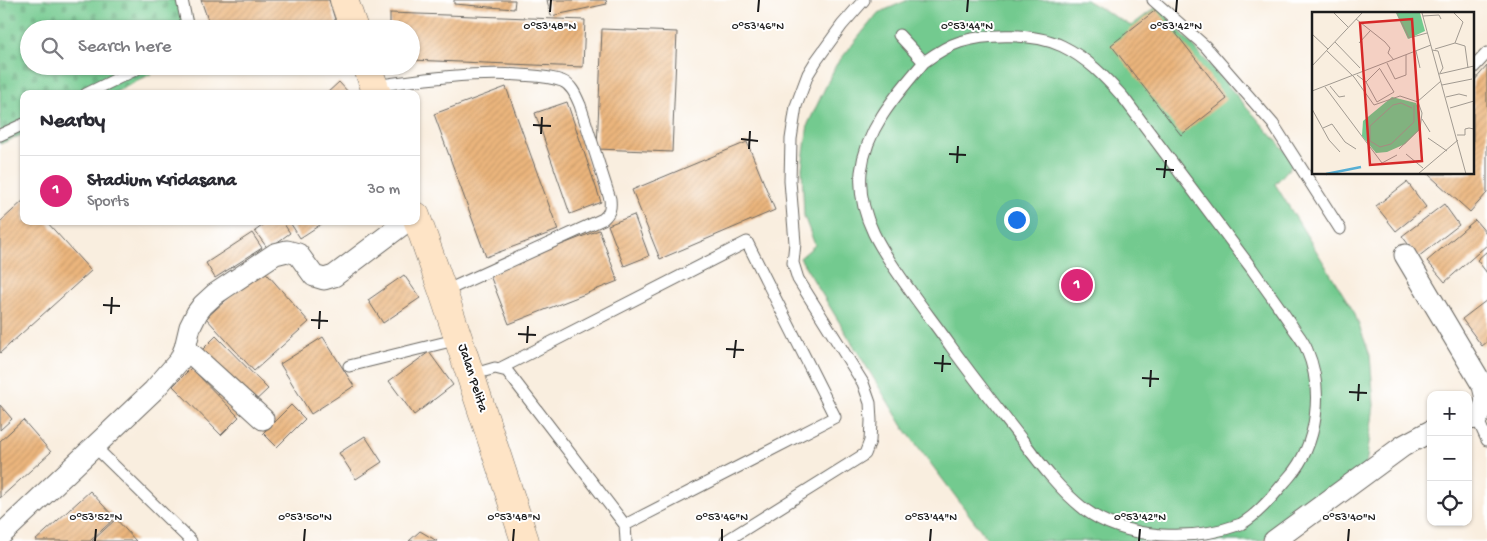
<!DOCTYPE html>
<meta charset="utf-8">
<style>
body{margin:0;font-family:"Gochi Hand",sans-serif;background:#f2f2f3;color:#2b2b33}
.controls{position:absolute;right:15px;bottom:15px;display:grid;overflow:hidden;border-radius:10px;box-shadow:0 1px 4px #0004}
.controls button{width:45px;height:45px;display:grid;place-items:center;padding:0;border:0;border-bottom:1px solid #e1e1e2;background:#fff;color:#2b2b33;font:25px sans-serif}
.you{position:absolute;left:1016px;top:219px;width:18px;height:18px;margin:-12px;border:4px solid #fff;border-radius:50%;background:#1a73e8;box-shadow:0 0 0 8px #1a73e833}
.badge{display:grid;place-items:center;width:32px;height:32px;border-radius:50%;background:#db2777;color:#fff;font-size:16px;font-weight:700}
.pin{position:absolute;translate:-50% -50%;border:2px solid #fff;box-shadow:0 1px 5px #0006}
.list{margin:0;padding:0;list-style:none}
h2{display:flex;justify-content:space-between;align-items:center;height:65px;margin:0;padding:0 20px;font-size:21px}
h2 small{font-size:16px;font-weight:400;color:#7c7c81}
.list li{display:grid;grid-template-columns:32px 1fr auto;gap:15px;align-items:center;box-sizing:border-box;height:70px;padding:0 20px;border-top:1px solid #e1e1e2}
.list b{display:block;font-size:19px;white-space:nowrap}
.list p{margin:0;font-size:16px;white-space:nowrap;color:#7c7c81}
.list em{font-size:16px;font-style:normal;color:#7c7c81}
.icon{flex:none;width:28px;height:28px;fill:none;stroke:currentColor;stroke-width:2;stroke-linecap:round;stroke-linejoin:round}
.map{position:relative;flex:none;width:1487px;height:541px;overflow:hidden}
.search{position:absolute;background:#fff;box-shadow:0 1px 4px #0004;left:20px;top:20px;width:400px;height:55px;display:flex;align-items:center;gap:12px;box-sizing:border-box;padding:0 18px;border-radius:28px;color:#7c7c81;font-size:19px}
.panel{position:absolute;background:#fff;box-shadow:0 1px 4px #0004;left:20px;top:90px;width:400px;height:135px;border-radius:10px}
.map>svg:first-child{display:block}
</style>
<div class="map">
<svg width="1487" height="541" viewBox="0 0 1487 541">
<defs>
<pattern id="cemetery-stones" width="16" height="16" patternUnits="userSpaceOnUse" patternTransform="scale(1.25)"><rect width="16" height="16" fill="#73ca8f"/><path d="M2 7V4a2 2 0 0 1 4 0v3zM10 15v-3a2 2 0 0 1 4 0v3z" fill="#63ad7b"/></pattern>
<pattern id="building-hatch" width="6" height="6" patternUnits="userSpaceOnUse" patternTransform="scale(1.25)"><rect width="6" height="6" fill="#ebb57d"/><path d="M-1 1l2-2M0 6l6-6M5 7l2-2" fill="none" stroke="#c99b6b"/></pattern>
</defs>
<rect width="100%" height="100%" fill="#fff"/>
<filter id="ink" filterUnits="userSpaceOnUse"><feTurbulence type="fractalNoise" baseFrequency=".02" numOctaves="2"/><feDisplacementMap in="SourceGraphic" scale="10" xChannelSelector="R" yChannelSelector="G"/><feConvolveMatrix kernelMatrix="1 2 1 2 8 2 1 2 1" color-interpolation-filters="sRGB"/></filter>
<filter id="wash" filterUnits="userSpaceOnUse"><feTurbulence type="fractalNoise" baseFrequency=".0096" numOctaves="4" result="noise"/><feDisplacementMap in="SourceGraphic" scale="20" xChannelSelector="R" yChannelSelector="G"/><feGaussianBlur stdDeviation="1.12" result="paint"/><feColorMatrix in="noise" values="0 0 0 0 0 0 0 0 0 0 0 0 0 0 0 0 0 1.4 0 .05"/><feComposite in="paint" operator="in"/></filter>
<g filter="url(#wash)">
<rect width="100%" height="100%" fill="#f9eedf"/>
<!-- cemetery -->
<path fill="url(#cemetery-stones)" stroke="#487356" d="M0 0H185L195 29H29V66H166L112 94H24V134L0 144Z"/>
<!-- green -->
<path fill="#73ca8f" stroke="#487356" d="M908 0H1086L1131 26 1158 6 1295 162 1275 184 1354 312 1370 355 1374 405 1366 465 1262 541H989L904 428 800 258 815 245 804 216 802 168 808 124 836 65 878 13Z"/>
<g id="blocks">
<!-- building -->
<path fill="url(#building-hatch)" d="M201 0H329L337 26 327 29H211Z
M454 0H515L514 9 454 4Z
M547 0H606L607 4 551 16Z
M1157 9 1227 99 1181 135 1111 45Z
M390 13 585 20 583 67 411 60V29H390Z
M602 29 677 32 672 152 597 149Z
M1487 66V193L1470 212 1428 174H1473V82Z
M339 82 350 94H326Z
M506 87 558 230 486 257 434 114Z
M567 102 601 202 570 214 535 113Z
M747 142 775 210 660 259 632 190Z
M1407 182 1426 207 1396 231 1376 206Z
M24 200V221H46L91 271 0 353V222Z
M1444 204 1459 225 1418 257 1402 236Z
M634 215 649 256 624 266 608 225Z
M1475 220 1487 234V245L1445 282 1427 261Z
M269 221H282L290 233 268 249 255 231Z
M289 221H326L300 238Z
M599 230 618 281 509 324 489 273Z
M252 233 262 248 215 278 206 263Z
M1487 251V273L1477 260Z
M262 268 309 322 254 371 206 318Z
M404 275 420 298 383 323 368 300Z
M1487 300V342L1482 346 1462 319Z
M216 336 268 389 251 405 200 352Z
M323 337 354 386 311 414 280 364Z
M429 352 453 385 414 415 389 381Z
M191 368 239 417 221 435 173 386Z
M0 405 12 419 0 430Z
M291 405 305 419 277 447 263 433Z
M23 420 51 452 0 498V441Z
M365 436 382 462 356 479 339 453Z
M90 491 115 518 90 541H35Z
M116 519 136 541H92Z
M420 531 437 541H409Z"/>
</g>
</g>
<g filter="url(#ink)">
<use href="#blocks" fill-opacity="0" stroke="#696660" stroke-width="1"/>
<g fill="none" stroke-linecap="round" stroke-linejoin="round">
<defs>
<path id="lane" d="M182 0 188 29
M1153 0 1205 46 1273 124 1340 229
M899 35 924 62C935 54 947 46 960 42 988 33 1035 33 1062 46 1087 58 1105 77 1123 97 1166 155 1209 212 1252 269 1266 289 1281 309 1294 329 1299 336 1304 342 1307 350 1324 390 1318 444 1289 477 1276 492 1259 514 1241 524 1194 541 1127 541 1084 509 1060 490 1041 465 1023 441 999 410 975 380 952 348 938 328 923 309 909 289 884 254 857 217 861 172 866 128 896 95 924 62
M1473 68 1487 53
M375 86C423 79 471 72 520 75 533 76 549 76 562 81 572 85 576 96 580 105L610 199C611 208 610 213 603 219L443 292
M86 94 143 66
M0 135 24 124
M349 366 459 339
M501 368 747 242 835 417 625 525
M471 375 495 368 507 371 625 525 626 541
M1477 418 1487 440
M94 446 191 541
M726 541 865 454 870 441 871 421 870 403 863 383 798 279 793 263 795 243 790 181 791 139 796 106 808 74 816 61 842 25 864 0"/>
<path id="street" d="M1405 255 1483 386C1487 401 1487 405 1477 418L1468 419
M185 348 263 419
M0 536 154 390 180 360 185 348 190 327 197 313 203 305 215 294 275 254 287 251 298 254 314 276 324 279 334 276 407 221
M1274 541 1403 446 1431 431"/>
<path id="secondary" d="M344 0 354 29
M367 66 377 94
M416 216 443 292 525 541"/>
</defs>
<!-- lane casing -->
<use href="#lane" stroke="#696660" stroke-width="13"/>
<!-- street casing -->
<use href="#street" stroke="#696660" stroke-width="23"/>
<!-- secondary casing -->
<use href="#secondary" stroke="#696660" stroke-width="29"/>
<!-- lane -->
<use href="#lane" stroke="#fff" stroke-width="11"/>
<!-- street -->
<use href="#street" stroke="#fff" stroke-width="21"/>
<!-- secondary -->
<use href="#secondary" stroke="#fee4c6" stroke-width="28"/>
</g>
</g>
<!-- ticks -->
<path fill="none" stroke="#1c1c1c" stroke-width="2" d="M550 12 551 0M758 12 759 0M967 12 968 0M1176 12 1177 0M533 125 551 126M541 134 542 117M741 139 758 141M749 149 750 131M949 154 966 155M957 163 958 146M1156 169 1174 170M1164 178 1166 160M103 305 120 306M111 314 112 297M311 320 328 321M319 329 320 311M518 334 536 335M527 343 528 326M726 349 744 350M734 358 736 340M934 363 951 364M942 372 943 355M1142 378 1159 379M1150 387 1151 370M1349 392 1367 393M1358 401 1359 384M95 541 96 529M304 541 305 529M513 541 514 529M722 541V529M930 541 931 529M1139 541 1140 529M1348 541 1349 529"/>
<g text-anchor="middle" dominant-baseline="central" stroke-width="4" stroke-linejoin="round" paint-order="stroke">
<!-- street labels -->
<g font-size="14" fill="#1c1c1c" stroke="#fff">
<text transform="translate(472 378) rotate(72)">Jalan Pelita</text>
</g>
</g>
<!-- overview -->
<g transform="translate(1312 12)">
<rect width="162" height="162" fill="#f9eedf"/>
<path d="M84 1H108L113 19 96 27Z" fill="#73ca8f"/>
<path d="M80 85 104 91 108 101 107 118 93 132 75 140 64 141 50 124 51 109Z" fill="#73ca8f"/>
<path fill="none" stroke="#57afd4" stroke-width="2.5" d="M14 162 49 155"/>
<path fill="none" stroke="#a19a91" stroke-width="1" d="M22 1 36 15M85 1 97 26 115 21M110 1 154 162M142 1 151 10 143 31 153 34 156 56M111 4 127 3 129 7M44 7 73 30 78 36 76 41 82 48M0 22 16 37M23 30 48 56M47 31 58 19M123 37 143 31M120 38 126 39 131 56 128 61M15 39 42 65 62 93 88 84 106 90 110 101 108 117 87 137M104 39 108 56M75 51 83 67 94 63V43M0 54 50 1M127 62 162 54M45 63 54 70 68 56M54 70 65 90 82 80 68 57M130 73 160 67M18 74 27 85 33 84M13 75 70 151 85 143M0 79 119 33M134 85 147 82 155 84M105 90 129 69M100 96 89 91 81 93 58 114V129L68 135 79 132 102 110V93M138 96 162 89M0 97 17 128 28 140M110 107 118 120M11 116 20 112 33 130 44 137M145 123H153V117L157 116 162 117M116 126 135 139M94 142 111 156M106 162 146 128"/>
<path fill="#d62828" fill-opacity="0.15" stroke="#d62828" stroke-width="2.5" d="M100 7 110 149 58 153 48 11Z"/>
<rect width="162" height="162" fill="none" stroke="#1c1c1c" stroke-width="2.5"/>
</g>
<g font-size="12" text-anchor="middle" fill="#1c1c1c" stroke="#fff" stroke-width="4" stroke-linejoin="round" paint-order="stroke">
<text x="550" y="29">0°53'48"N</text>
<text x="758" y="29">0°53'46"N</text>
<text x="967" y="29">0°53'44"N</text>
<text x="1176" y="29">0°53'42"N</text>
<text x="96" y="520">0°53'52"N</text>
<text x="305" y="520">0°53'50"N</text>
<text x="514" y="520">0°53'48"N</text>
<text x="722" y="520">0°53'46"N</text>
<text x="931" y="520">0°53'44"N</text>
<text x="1140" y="520">0°53'42"N</text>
<text x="1349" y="520">0°53'40"N</text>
</g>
</svg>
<div class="controls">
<button>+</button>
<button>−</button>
<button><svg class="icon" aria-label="locate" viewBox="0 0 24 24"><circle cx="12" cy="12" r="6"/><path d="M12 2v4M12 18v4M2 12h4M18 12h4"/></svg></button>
</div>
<div class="you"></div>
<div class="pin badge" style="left:1077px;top:285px">1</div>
<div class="search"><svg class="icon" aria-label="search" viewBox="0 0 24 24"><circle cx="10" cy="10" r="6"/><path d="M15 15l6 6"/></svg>Search here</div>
<section class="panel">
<h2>Nearby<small></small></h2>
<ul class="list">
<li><span class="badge">1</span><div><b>Stadium Kridasana</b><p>Sports</p></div><em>30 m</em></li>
</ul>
</section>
</div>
